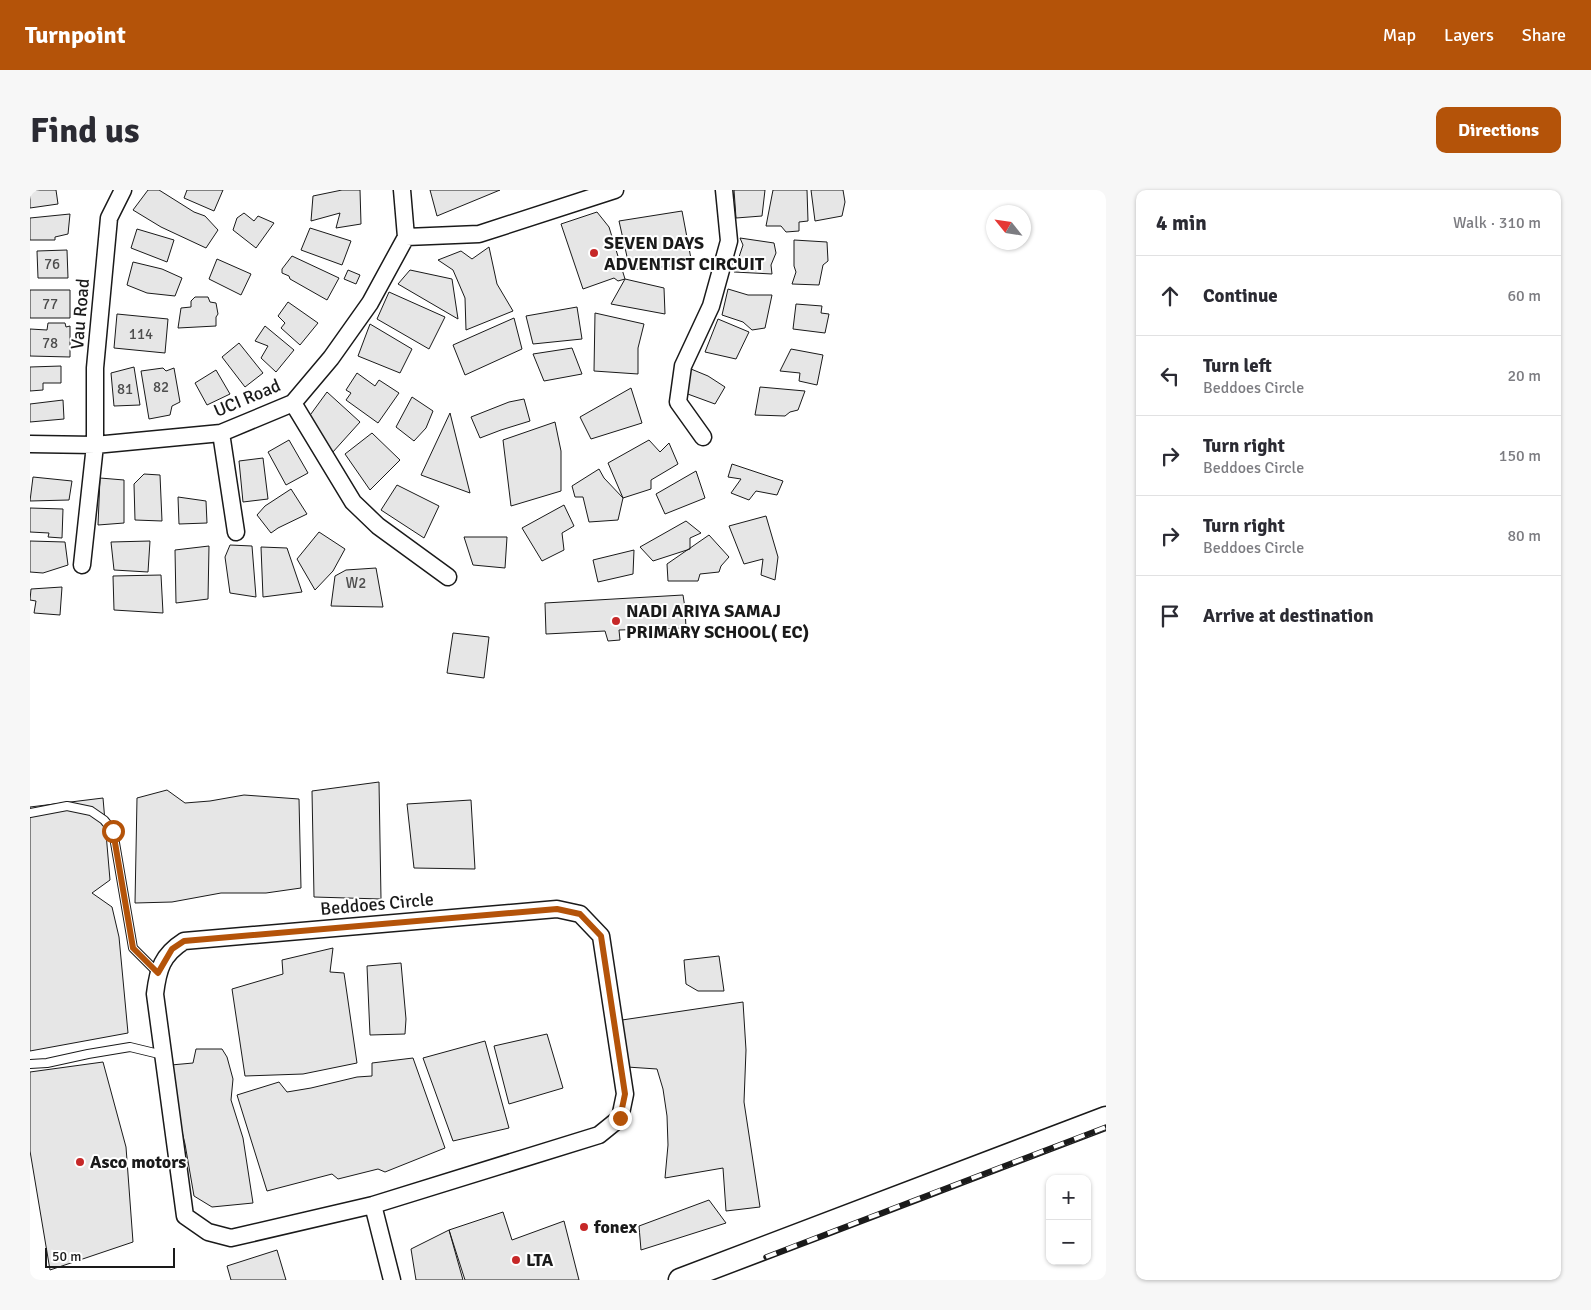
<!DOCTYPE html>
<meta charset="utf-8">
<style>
body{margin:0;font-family:Signika,sans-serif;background:#f7f7f7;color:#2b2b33}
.controls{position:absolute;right:15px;bottom:15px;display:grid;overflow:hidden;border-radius:10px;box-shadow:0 1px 4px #0004}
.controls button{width:45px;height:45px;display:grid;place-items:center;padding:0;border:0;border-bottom:1px solid #e1e1e2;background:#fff;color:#2b2b33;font:25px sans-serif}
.compass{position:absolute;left:956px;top:15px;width:45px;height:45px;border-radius:50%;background:#fff;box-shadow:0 1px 4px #0004;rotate:300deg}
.scale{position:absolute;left:15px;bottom:12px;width:130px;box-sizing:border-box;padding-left:5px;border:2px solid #1a1a1a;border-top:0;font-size:14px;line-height:18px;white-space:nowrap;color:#1a1a1a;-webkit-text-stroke:4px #fff;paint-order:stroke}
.stop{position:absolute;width:15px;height:15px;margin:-11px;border:4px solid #b45309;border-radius:50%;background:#fff}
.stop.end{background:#b45309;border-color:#fff;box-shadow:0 1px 5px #0008}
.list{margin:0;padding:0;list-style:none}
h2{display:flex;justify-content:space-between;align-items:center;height:65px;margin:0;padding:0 20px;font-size:21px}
h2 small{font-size:16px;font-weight:400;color:#7c7c81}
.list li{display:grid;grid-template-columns:32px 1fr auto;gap:15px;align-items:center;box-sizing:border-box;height:80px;padding:0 20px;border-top:1px solid #e1e1e2}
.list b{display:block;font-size:19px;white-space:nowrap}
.list p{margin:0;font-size:16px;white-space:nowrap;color:#7c7c81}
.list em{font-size:16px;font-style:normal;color:#7c7c81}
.icon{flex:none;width:28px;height:28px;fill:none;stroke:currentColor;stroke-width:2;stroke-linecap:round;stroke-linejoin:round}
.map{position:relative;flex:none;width:1076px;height:1090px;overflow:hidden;border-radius:10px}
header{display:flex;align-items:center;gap:30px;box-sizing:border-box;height:70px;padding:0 25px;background:#b45309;color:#fff}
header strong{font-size:24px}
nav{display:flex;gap:28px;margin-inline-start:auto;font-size:18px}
.intro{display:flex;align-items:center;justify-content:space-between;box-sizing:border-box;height:120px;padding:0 30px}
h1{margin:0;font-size:35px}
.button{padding:12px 22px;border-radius:10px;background:#b45309;color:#fff;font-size:18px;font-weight:700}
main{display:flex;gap:30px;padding:0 30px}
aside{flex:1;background:#fff;border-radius:10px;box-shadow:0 1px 4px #0004}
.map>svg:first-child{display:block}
</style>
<header>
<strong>Turnpoint</strong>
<nav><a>Map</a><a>Layers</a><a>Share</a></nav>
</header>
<div class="intro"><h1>Find us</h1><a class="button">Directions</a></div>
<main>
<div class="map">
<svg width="1076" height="1090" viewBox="0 0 1076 1090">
<rect width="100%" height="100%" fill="#fff"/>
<!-- building -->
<path fill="#e6e6e6" stroke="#1a1a1a" d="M0 0H26L28 14 0 18Z
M118 0H129L164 22 175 26 188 40 176 58 131 37 103 20Z
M157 0H193L184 21 154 8Z
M312 0H330L331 34 306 38 310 23 281 31 283 6Z
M400 0H470L407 26Z
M704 0H735L732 26 706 28Z
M743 0H777L778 31 769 32V41L756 42 751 36H736Z
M781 0H813L815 12 812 26 785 31Z
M652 21 662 74 600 80 589 31Z
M567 22 579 37 595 89 588 91 584 88 553 99 531 34Z
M214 23 224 31 228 26 244 33 226 58 203 40 207 28Z
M40 24 38 44 25 47V50H0V28Z
M280 38 321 51 312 75 271 60Z
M107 39 144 50 137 72 101 58Z
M710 48 744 53 746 63 741 75 742 84 704 82 713 55Z
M764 50 797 52 798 71 793 75 789 95 762 94 766 82 764 76Z
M459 57 467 94 483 121 436 140 435 108 423 80 408 70 431 61 442 69Z
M37 60 38 88H8L7 61Z
M262 66 309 88 297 110 260 89 259 86 252 83V79Z
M187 69 221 84 211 105 179 89Z
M103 72 132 79 152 88 145 106 117 103 97 95Z
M318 80 330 85 326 94 314 89Z
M380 80 422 89 428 129 368 94Z
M595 89 634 98 635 124 581 114Z
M698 99 718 105H742L735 138 722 140 713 132 692 125Z
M0 100H40V128H0Z
M359 102 415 127 399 159 347 129Z
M165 107H178L180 112 186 113 188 124 186 127V136L148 138 151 118 161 117V111Z
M258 112 288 133 270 155 251 138 255 133 248 126Z
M766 114 792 116 791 123 799 124 795 143 763 139Z
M547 117 552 149 503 154 496 126Z
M565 123 614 134 608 158V184L564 181Z
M87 124 138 129 135 163 84 158Z
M484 128 492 159 435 185 423 155Z
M688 129 719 142 706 169 675 162Z
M18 133H35L36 137 40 136V167L0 166V139L17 140Z
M340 134 382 159 370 183 328 166Z
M235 136 264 160 246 182 231 168 238 156 225 151Z
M209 153 233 183 215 197 192 167Z
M542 158 552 184 514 191 503 164Z
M761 159 793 165 787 195 769 191 770 183 750 181Z
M31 176V193H13V200L0 201V177Z
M104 177 110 215 84 216 81 183Z
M133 178 136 181 144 178 150 212 142 216 140 225 119 229 111 181Z
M661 179 678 186 695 197 685 214 655 203Z
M186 180 200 204 177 215 165 193Z
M327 183 345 196 349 190 369 203 348 233 316 210 321 203 316 200Z
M730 197 775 201 768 220 760 222 755 226 725 225Z
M601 198 612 233 561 249 550 227Z
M297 202 330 232 302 263 278 228Z
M382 207 403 221 396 238 384 251 366 237Z
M494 209 500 231 471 240 450 248 441 227 479 212Z
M33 210 34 229 0 232V214Z
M420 223 440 303 391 285Z
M525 232 531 261V301L481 316 473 250Z
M342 243 370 270 340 300 315 264Z
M259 250 278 283 256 295 238 262Z
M619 250 630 262 639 253 648 274 621 290V299L593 308 578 273Z
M233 268 238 309 213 312 209 271Z
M702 274 753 291 747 305 726 301 719 310 701 303 711 289 698 287Z
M569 279 574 288 593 308 588 330 559 332 553 307H545L542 296Z
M666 281 675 308 635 324 626 304Z
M114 284 130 285 132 331 105 330 104 294Z
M3 287 42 291 39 310 0 311Z
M70 288 94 290V333L68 335Z
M367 295 409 316 394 348 351 320Z
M261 299 277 324 248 338 241 343 227 325 235 316Z
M148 307 176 311 177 333 149 334Z
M534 315 544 336 532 343 534 360 512 371 492 338Z
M0 318 33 319 32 348 18 347 19 343 0 342Z
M736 326 748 367 745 390 731 385 733 369 714 374 699 336Z
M656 331 671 343 660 348V359L623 371 610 357Z
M289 342 315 359 303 381 285 400 267 369Z
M679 345 699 367 691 376 689 382 670 384 668 391H638L637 374Z
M434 347H477L475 378 443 375Z
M0 351 35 352 38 375 13 383 0 382Z
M120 351 118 382 84 380 81 352Z
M200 355 222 356 226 407 200 403 195 367Z
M179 356 178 409 146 413 145 360Z
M231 357 257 358 272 402 233 407Z
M604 360 603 384 568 392 563 370Z
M346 378 353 417 301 416 305 386 316 380Z
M131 385 133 423 84 420 83 386Z
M32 397 30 425 4 423 6 411 0 410 1 399Z
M653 405 655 418 656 438 589 440 590 450 578 451 575 441 516 444 515 413Z
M423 443 459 447 454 488 417 483Z
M349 592 351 709 284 707 282 601Z
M137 600 155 613 180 611 214 605 269 609 271 698 236 703H191L142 712 105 713 107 608Z
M73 608 80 690 62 703 82 717 89 747 98 843 0 861V617Z
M441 610 445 679 384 678 377 614Z
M303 758 300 782 314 783 327 873 273 884 215 886 202 799 253 784 252 770Z
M689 766 694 801H668L656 794 654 770Z
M371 773 376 829 375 844 340 845 337 776Z
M713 812 716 860 714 912 730 1017 696 1021 693 978 635 988 638 955 637 926 633 899 627 879 597 877 592 830Z
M517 844 533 898 479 914 464 856Z
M455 851 479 938 423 951 393 868Z
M166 859H192L197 867 203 889 201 910 213 948 223 1013 182 1017 164 1006 155 954 147 922 141 875 163 873Z
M383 868 415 958 355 982 348 979 308 989 302 984 237 1001 207 905 249 892 257 902 281 898 327 887 342 886V873Z
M73 872 96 957 103 1052 20 1080 0 961V882Z
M679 1010 696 1033 611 1060 609 1036Z
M473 1022 482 1050 534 1031 549 1090H435L419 1040Z
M419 1040 433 1090H386L381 1059Z
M247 1060 256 1090H201L197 1076Z"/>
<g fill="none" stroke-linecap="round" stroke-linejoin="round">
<defs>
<path id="service" d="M0 623 37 616 61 621 74 630 83 641 103 758 128 783
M0 874 17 873 58 864 100 857 133 865"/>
<path id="minor" d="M376 47 449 44 585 0
M263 213 323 312 348 336 418 387
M191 243 206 342
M673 247 648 212 653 176 681 116 699 51 694 0
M0 254 65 255 191 243 263 213 301 168 340 113 376 47 372 0
M52 375 65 255V178L79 28 93 0
M527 719 550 724 571 746 595 904 590 928 569 945 343 1015 201 1048 178 1042 155 1026 125 804C128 779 132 765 154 751Z
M343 1015 362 1090"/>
<path id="secondary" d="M650 1090 1076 928"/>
</defs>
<!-- service casing -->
<use href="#service" stroke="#1a1a1a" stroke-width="10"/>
<!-- minor casing -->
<use href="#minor" stroke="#1a1a1a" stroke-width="19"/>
<!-- secondary casing -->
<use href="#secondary" stroke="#1a1a1a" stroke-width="25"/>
<!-- service -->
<use href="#service" stroke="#fff" stroke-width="8"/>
<!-- minor -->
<use href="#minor" stroke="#fff" stroke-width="16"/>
<!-- secondary -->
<use href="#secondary" stroke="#fff" stroke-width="22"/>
<defs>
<path id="rail" d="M736 1067 1076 937"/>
</defs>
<!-- rail casing -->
<use href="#rail" stroke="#1a1a1a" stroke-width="5.5"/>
<!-- rail -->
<use href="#rail" stroke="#fff" stroke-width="4" stroke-dasharray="11" stroke-linecap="butt"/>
</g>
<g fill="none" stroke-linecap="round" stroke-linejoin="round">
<!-- route -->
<path stroke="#b45309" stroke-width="6" d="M83 641 103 758 128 783 142 759 154 751 527 719 550 724 571 746 595 904 590 928"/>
</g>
<!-- markers -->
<g fill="#c62828" stroke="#fff" stroke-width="2">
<circle cx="564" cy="63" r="5"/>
<circle cx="586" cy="431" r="5"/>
<circle cx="50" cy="972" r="5"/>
<circle cx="554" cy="1037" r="5"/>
<circle cx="486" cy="1070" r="5"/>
</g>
<g text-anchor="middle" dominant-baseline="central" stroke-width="4" stroke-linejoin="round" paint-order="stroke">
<!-- number labels -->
<g font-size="15" fill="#4d4d4d">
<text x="22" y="74">76</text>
<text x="20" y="114">77</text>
<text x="111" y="144">114</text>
<text x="20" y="153">78</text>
<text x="131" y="197">82</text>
<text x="95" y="199">81</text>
<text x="326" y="393">W2</text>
</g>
<!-- poi labels -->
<g font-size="18" font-weight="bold" fill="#1a1a1a" stroke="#fff" text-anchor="start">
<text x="574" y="53">SEVEN DAYS<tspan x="574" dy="21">ADVENTIST CIRCUIT</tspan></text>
<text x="596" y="421">NADI ARIYA SAMAJ<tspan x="596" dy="21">PRIMARY SCHOOL( EC)</tspan></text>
<text x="60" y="972">Asco motors</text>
<text x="564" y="1037">fonex</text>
<text x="496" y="1070">LTA</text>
</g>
<!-- street labels -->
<g font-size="18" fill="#1a1a1a" stroke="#fff">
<text transform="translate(50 124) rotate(-85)">Vau Road</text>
<text transform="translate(217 208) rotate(-23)">UCI Road</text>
<text transform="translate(347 714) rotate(-5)">Beddoes Circle</text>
</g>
</g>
</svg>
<div class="controls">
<button>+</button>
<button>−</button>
</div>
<svg class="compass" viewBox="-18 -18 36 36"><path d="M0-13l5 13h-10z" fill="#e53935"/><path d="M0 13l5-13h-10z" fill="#7c7c81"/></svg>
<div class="scale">50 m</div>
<div class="stop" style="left:83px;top:641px"></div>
<div class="stop end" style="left:590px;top:928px"></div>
</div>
<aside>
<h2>4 min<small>Walk · 310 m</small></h2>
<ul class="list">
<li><svg class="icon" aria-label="ahead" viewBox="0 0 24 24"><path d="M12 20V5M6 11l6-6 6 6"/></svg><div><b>Continue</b></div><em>60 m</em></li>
<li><svg class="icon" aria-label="left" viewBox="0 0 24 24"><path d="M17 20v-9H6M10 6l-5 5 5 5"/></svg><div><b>Turn left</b><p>Beddoes Circle</p></div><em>20 m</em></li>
<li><svg class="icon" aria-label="right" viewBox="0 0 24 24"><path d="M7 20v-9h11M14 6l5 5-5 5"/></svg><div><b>Turn right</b><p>Beddoes Circle</p></div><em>150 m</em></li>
<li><svg class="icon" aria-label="right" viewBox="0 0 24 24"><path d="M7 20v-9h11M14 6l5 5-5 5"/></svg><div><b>Turn right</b><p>Beddoes Circle</p></div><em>80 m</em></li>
<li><svg class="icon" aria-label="arrive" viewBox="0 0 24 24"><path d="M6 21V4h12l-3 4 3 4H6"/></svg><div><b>Arrive at destination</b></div></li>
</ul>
</aside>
</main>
